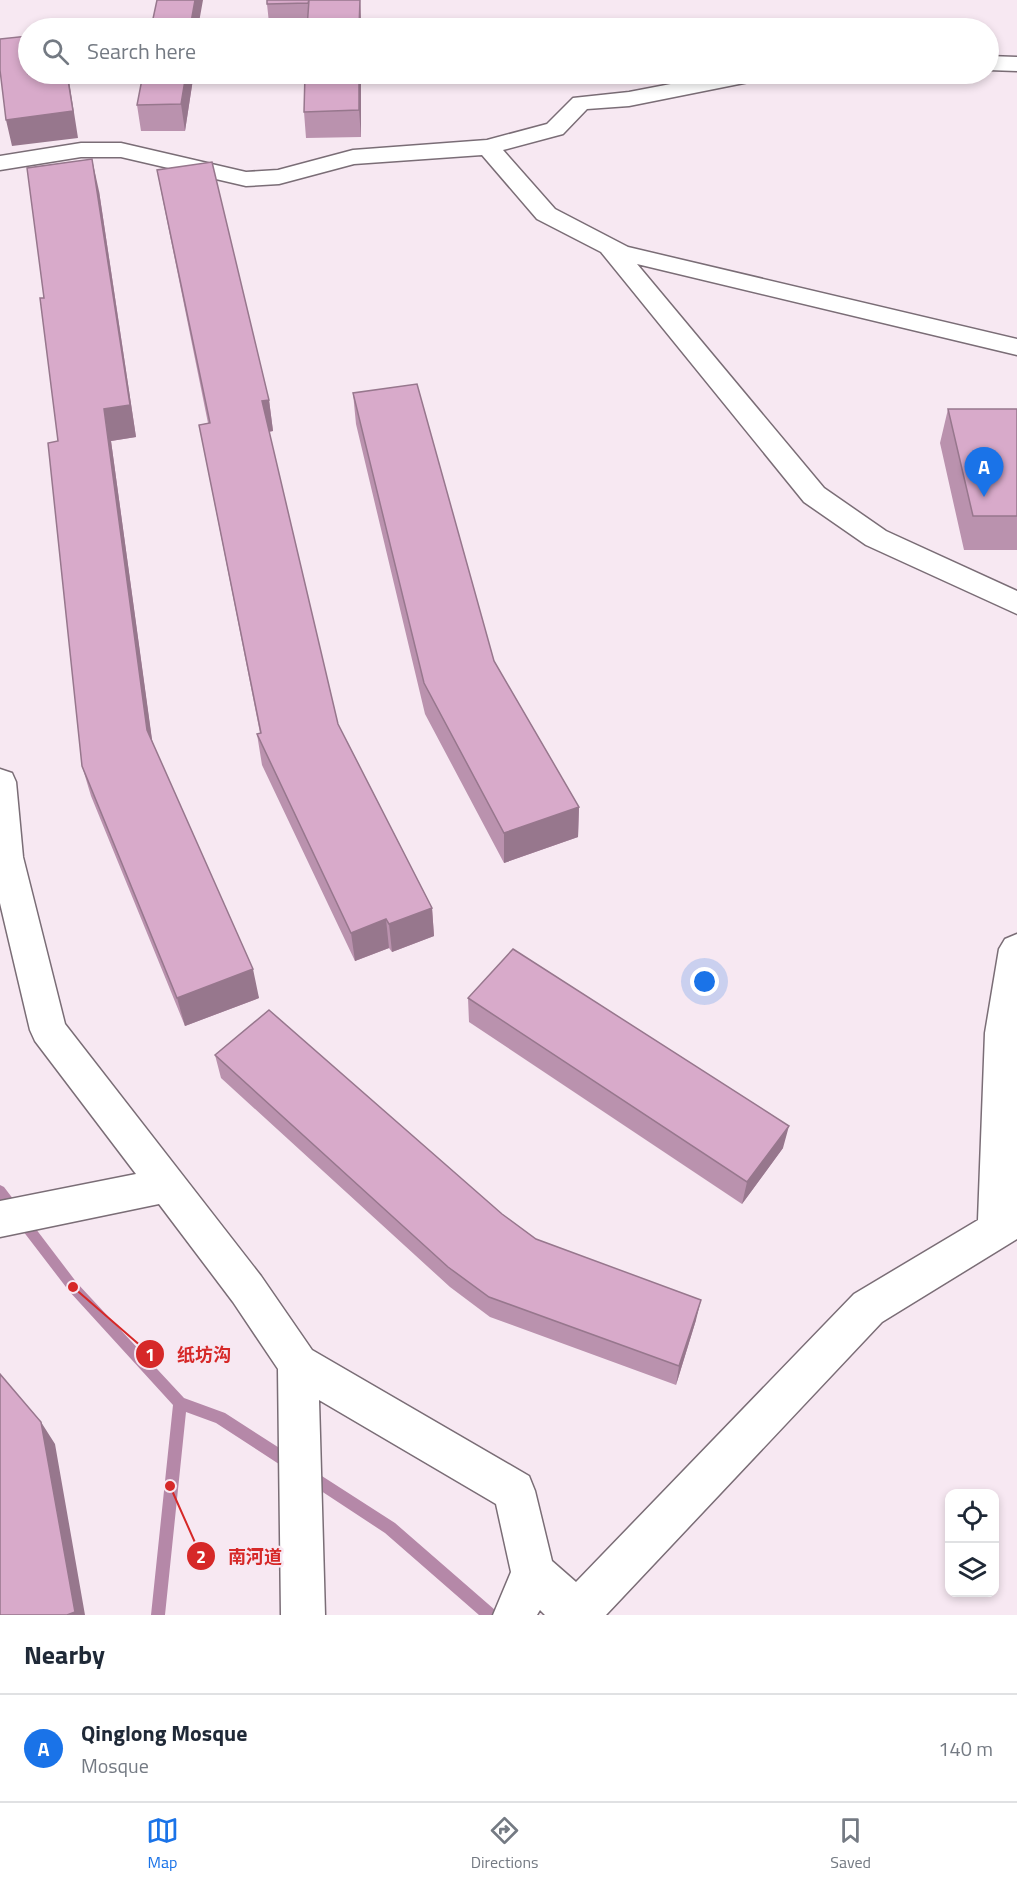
<!DOCTYPE html>
<meta charset="utf-8">
<style>
body{margin:0;font-family:"Titillium Web","Noto Sans SC",sans-serif;background:#f6f6f7;color:#1f2937}
.controls{position:absolute;right:18px;bottom:18px;display:grid;overflow:hidden;border-radius:12px;box-shadow:0 3px 9px #0003}
.controls button{width:54px;height:54px;display:grid;place-items:center;padding:0;border:0;border-bottom:2px solid #e0e1e3;background:#fff;color:#1f2937;font:30px sans-serif}
.you{position:absolute;left:705px;top:982px;width:21px;height:21px;margin:-15px;border:4px solid #fff;border-radius:50%;background:#1a73e8;box-shadow:0 0 0 9px #1a73e833}
.badge{display:grid;place-items:center;width:39px;height:39px;border-radius:50%;background:#1a73e8;color:#fff;font-size:20px;font-weight:700}
.pin{position:absolute;translate:-50% -50px;filter:drop-shadow(0 2px 3px #0008)}
.pin::after{content:'';position:absolute;top:32px;width:21px;height:18px;background:inherit;clip-path:polygon(0 0,100% 0,50% 100%)}
.list{margin:0;padding:0;list-style:none}
h2{display:flex;justify-content:space-between;align-items:center;height:78px;margin:0;padding:0 24px;font-size:26px}
h2 small{font-size:20px;font-weight:400;color:#747a83}
.list li{display:grid;grid-template-columns:39px 1fr auto;gap:18px;align-items:center;box-sizing:border-box;height:108px;padding:0 24px;border-top:2px solid #e0e1e3}
.list b{display:block;font-size:22px;white-space:nowrap}
.list p{margin:0;font-size:20px;white-space:nowrap;color:#747a83}
.list em{font-size:20px;font-style:normal;color:#747a83}
.icon{flex:none;width:33px;height:33px;fill:none;stroke:currentColor;stroke-width:2;stroke-linecap:round;stroke-linejoin:round}
.map{position:relative;flex:none;width:1017px;height:1615px;overflow:hidden}
.search{position:absolute;background:#fff;box-shadow:0 3px 9px #0003;left:18px;right:18px;top:18px;height:66px;display:flex;align-items:center;gap:15px;box-sizing:border-box;padding:0 21px;border-radius:33px;color:#747a83;font-size:22px}
.sheet{height:186px;background:#fff}
nav{display:flex;justify-content:space-around;align-items:center;box-sizing:border-box;height:84px;border-top:2px solid #e0e1e3;background:#fff;font-size:16px;color:#747a83}
nav a{display:grid;justify-items:center;gap:3px}
nav .on{color:#1a73e8}
.map>svg:first-child{display:block}
</style>
<div class="map">
<svg width="1017" height="1615" viewBox="0 0 1017 1615">
<rect width="100%" height="100%" fill="#f7e8f2"/>
<g fill="none" stroke-linecap="round" stroke-linejoin="round">
<!-- stream -->
<path fill="#b588a8" fill-rule="evenodd" d="M0 1185 4 1187 77 1283 184 1398 225 1413 295 1458 297 1463 295 1468 290 1470 285 1468 216 1423 186 1412 165 1615H151L173 1405 69 1291 0 1201Z
M311 1469 395 1523 495 1610 497 1615H479L385 1533 306 1481 304 1476 306 1471Z"/>
<defs>
<path id="minor" d="M988 56 1017 57V71L988 70Z
M723 74H765L762 79 754 81 629 106 587 109 563 134 503 150 555 209 628 247 1017 339V355L637 264 824 488 886 531 1017 591V614L866 545 804 502 601 252 537 219 482 155 354 164 279 184 246 186 121 157H81L0 170V156L81 143H121L246 172 278 170 353 150 487 140 547 124 573 98 629 92Z
M0 769 12 773 16 782 23 857 65 1024 261 1276 312 1350 529 1476 535 1491 552 1561 576 1582 854 1294 978 1220 985 1033 999 949 1005 939 1017 934V1239L882 1322 606 1615H545L540 1610 537 1615H493L511 1572 496 1504 319 1400 325 1615H281L278 1369 233 1302 159 1204 0 1237V1201L136 1174 35 1041 30 1030 0 903Z"/>
</defs>
<!-- minor casing -->
<use href="#minor" stroke="#7a6d76" stroke-width="3"/>
<!-- minor -->
<use href="#minor" fill="#fff" fill-rule="evenodd"/>
</g>
<!-- wall -->
<path fill="#ba92ae" d="M360 0 361 28H307L308 21 269 23 267 4Z
M143 74H192L193 79 185 131H141L137 105Z
M305 74H361V137L306 138 304 112Z
M157 170 269 400 273 431 269 432 338 724 432 908 434 936 392 952 389 948 355 961 262 765 257 734 260 733 199 425 208 423 163 201Z
M99 191 136 437 111 441 152 741 259 998 185 1026 91 796 82 766 58 441 44 298Z
M353 393 494 661 579 807 578 837 504 863 425 714 356 424Z
M948 409H1017V550H964L940 443Z
M468 998 783 1148 742 1204 469 1022Z
M215 1055 502 1214 536 1239 696 1320 676 1385 490 1317 450 1287 221 1078Z"/>
<!-- shaded-wall -->
<path fill="#97778d" d="M195 0H203L198 28H190Z
M360 0 361 21V28H359Z
M67 74H68L78 138 12 146 6 120Z
M186 74H192L193 79 185 131 181 104Z
M359 74H361V137L359 110Z
M92 159 99 191 136 437 111 441 155 761 147 730 104 409Z
M269 400 273 431 266 432 262 401Z
M579 807 578 837 504 863V833Z
M432 908 434 936 392 952 389 924Z
M386 919 389 948 355 961 351 933Z
M253 969 259 998 185 1026 177 998Z
M789 1126 783 1148 742 1204 747 1182Z
M701 1300 696 1320 676 1385 679 1366Z
M41 1422 55 1444 85 1615H67Z"/>
<!-- building -->
<path fill="#d8aaca" stroke="#97778d" stroke-width="1.5" d="M157 0H195L190 28H151Z
M267 0H309L308 3 267 4Z
M309 0H360L359 28H307Z
M28 36V74H67L73 111 6 120 0 70V39Z
M143 74H186L181 104 137 105Z
M305 74H359V110L304 112Z
M92 159 130 405 104 409 147 730 253 969 177 998 82 766 48 443 58 441 40 298H44L27 168Z
M212 162 269 400 262 401 338 724 432 908 389 924 386 919 351 933 257 734 261 733 199 425 210 423 157 170Z
M417 384 494 661 579 807 504 833 424 683 353 393Z
M948 409H1017V516H973Z
M513 949 789 1126 747 1182 468 998Z
M269 1010 502 1214 536 1239 701 1300 679 1366 489 1297 448 1267 215 1055Z
M0 1374 41 1422 75 1612 67 1615H0Z"/>
<!-- callouts -->
<path fill="none" stroke="#d62828" stroke-width="2" d="M73 1287L150 1354M170 1486L201 1556"/>
<g fill="#d62828" stroke="#f7e8f2" stroke-width="2">
<circle cx="73" cy="1287" r="6"/>
<circle cx="170" cy="1486" r="6"/>
<circle cx="150" cy="1354" r="15"/>
<circle cx="201" cy="1556" r="15"/>
</g>
<g font-size="18" text-anchor="middle" font-weight="bold" fill="#fff">
<text x="150" y="1361">1</text>
<text x="201" y="1563">2</text>
</g>
<g font-size="18" text-anchor="middle" font-weight="bold" fill="#d62828" stroke="#f7e8f2" stroke-width="5" stroke-linejoin="round" paint-order="stroke">
<text x="204" y="1361">纸坊沟</text>
<text x="255" y="1563">南河道</text>
</g>
</svg>
<div class="controls">
<button><svg class="icon" aria-label="locate" viewBox="0 0 24 24"><circle cx="12" cy="12" r="6"/><path d="M12 2v4M12 18v4M2 12h4M18 12h4"/></svg></button>
<button><svg class="icon" aria-label="layers" viewBox="0 0 24 24"><path d="M12 4l9 5-9 5-9-5zM3 14l9 5 9-5"/></svg></button>
</div>
<div class="you"></div>
<div class="pin badge" style="left:984px;top:497px">A</div>
<div class="search"><svg class="icon" aria-label="search" viewBox="0 0 24 24"><circle cx="10" cy="10" r="6"/><path d="M15 15l6 6"/></svg>Search here</div>
</div>
<section class="sheet">
<h2>Nearby<small></small></h2>
<ul class="list">
<li><span class="badge">A</span><div><b>Qinglong Mosque</b><p>Mosque</p></div><em>140 m</em></li>
</ul>
</section>
<nav>
<a class="on"><svg class="icon" aria-label="map" viewBox="0 0 24 24"><path d="M3 6l6-2 6 2 6-2v14l-6 2-6-2-6 2zM9 4v14M15 6v14"/></svg>Map</a>
<a><svg class="icon" aria-label="directions" viewBox="0 0 24 24"><path d="M12 3l9 9-9 9-9-9zM9 14v-3h6M13 9l2 2-2 2"/></svg>Directions</a>
<a><svg class="icon" aria-label="saved" viewBox="0 0 24 24"><path d="M7 4h10v16l-5-4-5 4z"/></svg>Saved</a>
</nav>
